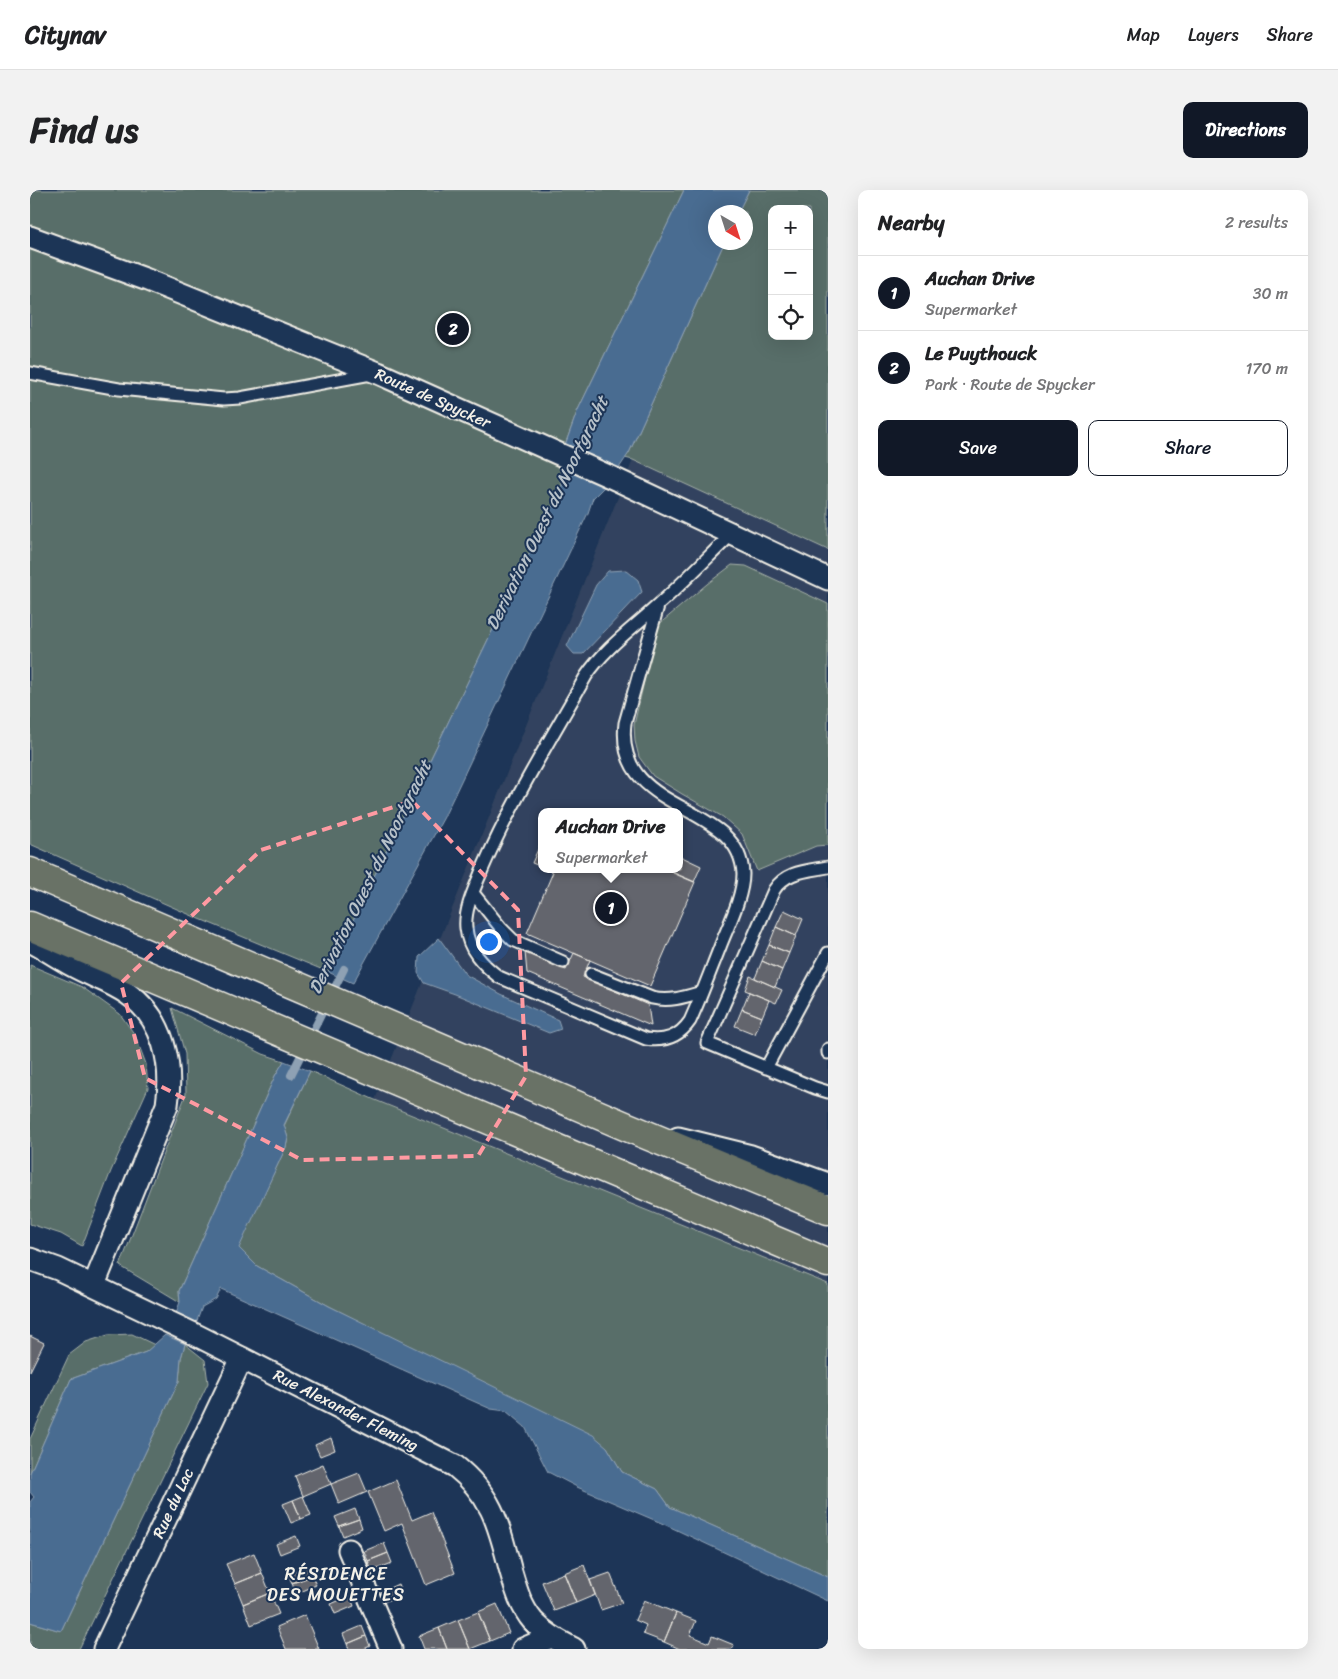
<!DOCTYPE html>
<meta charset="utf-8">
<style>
body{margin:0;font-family:Sriracha,sans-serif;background:#f2f2f2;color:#202124}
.controls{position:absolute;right:15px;top:15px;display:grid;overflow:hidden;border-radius:10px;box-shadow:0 5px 20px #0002}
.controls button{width:45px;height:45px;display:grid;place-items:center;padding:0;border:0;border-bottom:1px solid #e0e0e0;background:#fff;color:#202124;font:25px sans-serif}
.compass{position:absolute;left:678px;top:15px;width:45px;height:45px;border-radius:50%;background:#fff;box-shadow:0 5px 20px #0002;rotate:141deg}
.you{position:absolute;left:458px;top:751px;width:18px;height:18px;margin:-12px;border:4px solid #fff;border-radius:50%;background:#1a73e8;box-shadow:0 0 0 8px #1a73e833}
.badge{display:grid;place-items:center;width:32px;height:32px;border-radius:50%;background:#111827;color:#fff;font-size:16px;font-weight:700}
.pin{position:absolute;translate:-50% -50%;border:2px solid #fff;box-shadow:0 1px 5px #0006}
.popup{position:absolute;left:508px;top:618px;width:145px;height:65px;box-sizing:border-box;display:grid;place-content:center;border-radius:10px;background:#fff;filter:drop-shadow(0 1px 4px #0005);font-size:16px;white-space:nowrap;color:#757577}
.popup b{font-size:19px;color:#202124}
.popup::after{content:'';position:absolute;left:50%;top:100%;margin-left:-10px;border:10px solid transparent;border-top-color:#fff}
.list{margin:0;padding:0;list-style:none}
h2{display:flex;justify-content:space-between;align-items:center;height:65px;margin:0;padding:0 20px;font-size:21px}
h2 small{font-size:16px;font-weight:400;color:#757577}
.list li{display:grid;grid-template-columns:32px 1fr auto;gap:15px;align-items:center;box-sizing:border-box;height:75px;padding:0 20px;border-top:1px solid #e0e0e0}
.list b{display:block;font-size:19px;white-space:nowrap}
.list p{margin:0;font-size:16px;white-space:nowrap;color:#757577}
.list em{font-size:16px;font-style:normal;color:#757577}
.actions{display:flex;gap:10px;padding:15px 20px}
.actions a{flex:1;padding:11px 0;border:1px solid #111827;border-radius:10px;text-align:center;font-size:18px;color:#111827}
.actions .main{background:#111827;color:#fff}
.icon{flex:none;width:28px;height:28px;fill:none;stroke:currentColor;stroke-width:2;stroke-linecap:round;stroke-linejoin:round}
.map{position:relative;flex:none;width:798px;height:1459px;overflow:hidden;border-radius:10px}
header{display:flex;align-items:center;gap:30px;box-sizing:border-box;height:70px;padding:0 25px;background:#fff;border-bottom:1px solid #e0e0e0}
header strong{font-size:24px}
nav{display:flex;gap:28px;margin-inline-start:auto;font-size:18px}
.intro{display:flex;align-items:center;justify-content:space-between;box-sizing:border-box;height:120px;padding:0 30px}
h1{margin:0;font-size:35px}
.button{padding:12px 22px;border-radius:10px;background:#111827;color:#fff;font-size:18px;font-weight:700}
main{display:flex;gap:30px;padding:0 30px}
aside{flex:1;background:#fff;border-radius:10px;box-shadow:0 5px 20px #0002}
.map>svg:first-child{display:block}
</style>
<header>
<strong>Citynav</strong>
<nav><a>Map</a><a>Layers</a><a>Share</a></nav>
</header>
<div class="intro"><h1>Find us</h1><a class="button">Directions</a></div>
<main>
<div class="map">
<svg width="798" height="1459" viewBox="0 0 798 1459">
<rect width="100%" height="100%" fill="#1d3557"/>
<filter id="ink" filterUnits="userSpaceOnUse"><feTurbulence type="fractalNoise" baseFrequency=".02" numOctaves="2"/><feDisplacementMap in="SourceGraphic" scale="10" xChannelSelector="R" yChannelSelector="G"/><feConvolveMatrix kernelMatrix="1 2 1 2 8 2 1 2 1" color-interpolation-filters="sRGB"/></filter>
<g filter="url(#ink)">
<!-- built -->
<path fill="#32435e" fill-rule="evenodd" d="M603 270 798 360V1094L345 910ZM512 622H650V679H512Z"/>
<!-- green -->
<path fill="#586e69" stroke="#a6b0a8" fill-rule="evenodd" d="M0 0H654L547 222 535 255 532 296 298 782 165 727 0 654Z
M719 0H798V360L603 270 595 268 599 263 694 53 716 52V22H708ZM742 19H779V146H742Z
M702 375 716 376 798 414V655L786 656 727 681 712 644 693 627 652 604 623 586 609 567 605 551 604 535 627 436 677 394Z
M0 775 52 797 90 824 105 845 116 874 118 898 81 981 52 1056 31 1044 0 1034Z
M142 818 233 864 254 871 245 886 149 1101 150 1112 90 1076 156 904 155 864Z
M280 881 345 910 798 1094V1387L640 1317 627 1299 592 1282 577 1257 299 1116 227 1076 208 1058 256 957 258 948 254 936Z
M102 1144 125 1155 116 1162 41 1189 0 1283V1249L39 1165 56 1152 78 1145Z
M155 1154 175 1170 178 1193 49 1459H0V1432L31 1441 149 1191 151 1168Z"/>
<!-- water -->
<path fill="#4a6c91" stroke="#8ea1b4" d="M654 0H719L708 22H686V52L694 53 599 263 581 290 563 308 558 323 414 627 323 793 298 782 532 296 535 255 547 222Z
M596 380 608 390 612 402 553 464H544L537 456 566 395 578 381Z
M409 748 436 785 471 804 528 830 531 839 519 843 425 804 394 793 388 783 389 767Z
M254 871 280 881 254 935 258 948 256 957 209 1058 227 1076 299 1116 563 1245 577 1257 592 1282 627 1299 640 1317 798 1387V1411L636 1335 547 1297 518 1282 495 1237 476 1221 461 1219 191 1099 186 1109 172 1117 165 1136 145 1126 150 1112 149 1101 245 886Z
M135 1145 155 1154 151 1168 149 1191 31 1441 0 1432V1312L4 1307 0 1302V1283L41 1189 116 1162Z"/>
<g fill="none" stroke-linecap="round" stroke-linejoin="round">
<!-- stream -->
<path stroke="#8ea1b4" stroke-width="8" d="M261 885 314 779"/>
</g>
<!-- building -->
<path fill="#64656d" stroke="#f4f1e8" d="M512 650V677L502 673Z
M650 666 671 676 664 692 643 683 644 679H650Z
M516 679H635L665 692 620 796 497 743 523 682Z
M754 720 773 729 766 746 746 737Z
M746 737 766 746 759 763 739 755Z
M739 755 759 763 752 780 732 771Z
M495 762 536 780 544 763 560 770 553 787 618 815 621 836 497 783Z
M732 771 752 780 745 797 725 788Z
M720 786 752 800 746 813 715 800Z
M719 802 739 810 732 827 712 819Z
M712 819 732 827 725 844 705 836Z
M0 1146 14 1153 0 1181Z
M301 1248 305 1260 290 1266 285 1255Z
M293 1274 301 1294 273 1306 265 1286Z
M329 1283 337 1302 309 1314 301 1294Z
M366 1290 382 1330 401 1322 425 1383 396 1395 372 1333 354 1341 338 1302Z
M273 1306 281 1325 271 1329 263 1310Z
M263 1310 271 1329 261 1333 253 1314Z
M325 1319 329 1329 309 1336 305 1327Z
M329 1329 332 1338 313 1346 309 1336Z
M266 1346 270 1356 250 1364 246 1354Z
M354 1353 358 1363 338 1371 334 1361Z
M224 1363 232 1383 205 1394 196 1374Z
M358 1363 362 1373 342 1381 338 1371Z
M554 1375 565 1405 546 1413 534 1383Z
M278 1376 282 1386 262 1393 258 1384Z
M232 1383 240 1403 213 1414 205 1394Z
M534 1383 546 1413 524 1421 512 1392Z
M580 1383 592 1413 571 1420 560 1390Z
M282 1386 286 1395 266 1404 262 1393Z
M368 1394 372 1404 354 1412 351 1402Z
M240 1403 249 1424 221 1435 213 1414Z
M320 1406 324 1416 305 1424 301 1414Z
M614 1410 646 1423 634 1452 613 1444 616 1435 605 1430Z
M467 1414 479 1443 460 1451 448 1422Z
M448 1422 460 1451 440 1459 428 1430Z
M646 1423 666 1431 660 1445 679 1453 682 1446 704 1455 702 1459H650L634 1452Z
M275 1425 289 1459H256L247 1437Z
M428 1430 440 1459H417L409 1438Z
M332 1436 336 1446 317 1454 313 1444Z
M409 1438 417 1459H394L389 1446Z
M336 1446 340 1456 334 1459H319L317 1454Z"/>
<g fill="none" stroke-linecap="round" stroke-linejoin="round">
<defs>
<path id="lane" d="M0 183 89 199 194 209 210 208 341 184
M628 416 595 533C584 626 710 610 713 684 713 707 698 736 690 757 680 782 671 807 660 831 649 847 635 852 616 849L469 787C453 775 438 760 436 738 434 719 445 698 452 680 481 613 520 550 556 486 575 458 602 439 627 416 653 393 677 368 702 344
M798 677C777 681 756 681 744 700L677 853 785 898 798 902
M443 703 471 738 483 750 533 772
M561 784 622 808C640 812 655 807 672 802
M798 859V863
M736 878 798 763"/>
<path id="street" d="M0 47 115 89 348 183 585 289 798 389
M0 751C15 759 29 768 43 776 61 786 81 792 98 804 134 828 143 875 137 915L64 1095
M648 948 721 966 798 994
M0 1069 28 1079 168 1146 425 1276C464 1307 469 1337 481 1382 486 1399 491 1417 503 1431 515 1444 529 1451 544 1459
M319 1360 361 1459
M74 1459 212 1168
M493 1459 521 1447"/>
<path id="primary" d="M0 682 595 936 798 1020
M0 736 798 1073"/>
</defs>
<!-- lane casing -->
<use href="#lane" stroke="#f4f1e8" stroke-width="15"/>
<!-- street casing -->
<use href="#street" stroke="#f4f1e8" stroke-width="25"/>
<!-- primary casing -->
<use href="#primary" stroke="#f4f1e8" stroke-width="31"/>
<!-- lane -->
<use href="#lane" stroke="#1d3557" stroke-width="11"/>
<!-- street -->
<use href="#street" stroke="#1d3557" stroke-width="21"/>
<!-- primary -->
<use href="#primary" stroke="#697266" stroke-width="28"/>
</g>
</g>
<!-- marked area -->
<path fill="none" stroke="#ff9aa2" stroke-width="4" stroke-dasharray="10 6" stroke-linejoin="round" d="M382 611 488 720 496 886 448 966 272 970 115 888 91 793 231 660Z"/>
<g text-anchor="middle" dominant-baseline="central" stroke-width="4" stroke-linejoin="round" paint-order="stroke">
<!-- street labels -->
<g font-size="16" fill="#f4f1e8" stroke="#1d3557">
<text transform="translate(403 208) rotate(24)">Route de Spycker</text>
<text transform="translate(316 1220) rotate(27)">Rue Alexander Fleming</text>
<text transform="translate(143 1313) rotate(-65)">Rue du Lac</text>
</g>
<!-- water labels -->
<g font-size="18" font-style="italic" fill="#b8c2ca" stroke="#1d3557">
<text transform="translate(517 323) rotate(-64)">Derivation Ouest du Noortgracht</text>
<text transform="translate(340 687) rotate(-64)">Derivation Ouest du Noortgracht</text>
</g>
<!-- neighbourhood labels -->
<g font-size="18" letter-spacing="1" fill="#f4f1e8" stroke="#1d3557">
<text x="306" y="1384">RÉSIDENCE<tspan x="306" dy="21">DES MOUETTES</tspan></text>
</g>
</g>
</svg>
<div class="controls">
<button>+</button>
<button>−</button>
<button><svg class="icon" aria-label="locate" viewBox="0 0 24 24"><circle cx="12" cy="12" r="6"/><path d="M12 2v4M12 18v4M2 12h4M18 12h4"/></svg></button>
</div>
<svg class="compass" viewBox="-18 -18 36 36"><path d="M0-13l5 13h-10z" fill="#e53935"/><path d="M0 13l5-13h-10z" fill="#757577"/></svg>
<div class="you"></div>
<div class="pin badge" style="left:581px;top:718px">1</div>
<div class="popup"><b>Auchan Drive</b>Supermarket</div>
<div class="pin badge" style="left:423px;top:139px">2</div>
</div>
<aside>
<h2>Nearby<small>2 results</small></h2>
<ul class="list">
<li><span class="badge">1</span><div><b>Auchan Drive</b><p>Supermarket</p></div><em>30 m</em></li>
<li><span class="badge">2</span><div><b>Le Puythouck</b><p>Park · Route de Spycker</p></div><em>170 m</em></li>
</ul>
<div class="actions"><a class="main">Save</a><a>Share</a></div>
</aside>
</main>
